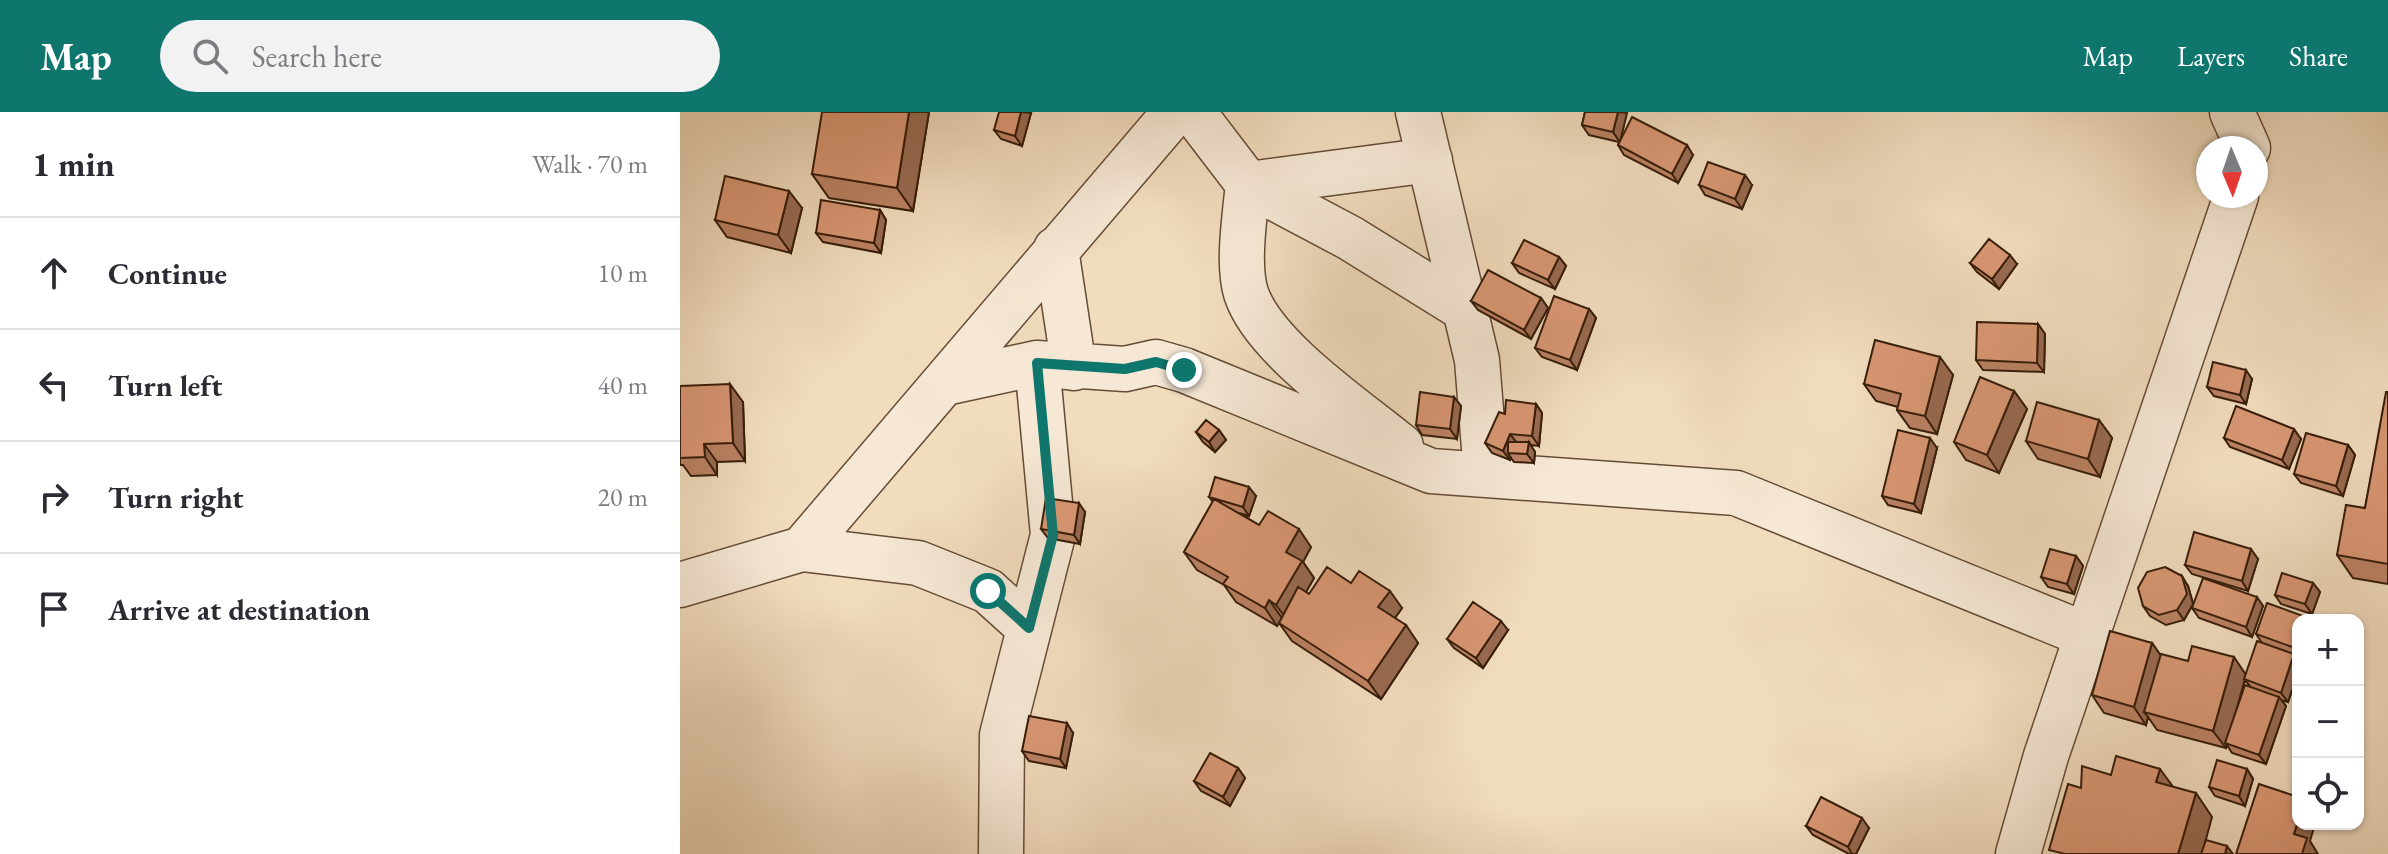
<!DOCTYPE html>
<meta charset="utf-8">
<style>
body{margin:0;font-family:"EB Garamond",serif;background:#f2f2f3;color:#2b2b33}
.controls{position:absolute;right:24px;bottom:24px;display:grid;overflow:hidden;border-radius:16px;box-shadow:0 2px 6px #0004}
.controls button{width:72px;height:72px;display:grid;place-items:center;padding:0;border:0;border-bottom:2px solid #e1e1e2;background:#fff;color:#2b2b33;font:40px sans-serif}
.compass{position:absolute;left:1516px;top:24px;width:72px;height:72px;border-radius:50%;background:#fff;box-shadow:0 2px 6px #0004;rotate:178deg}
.stop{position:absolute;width:24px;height:24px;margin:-18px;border:6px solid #0f766e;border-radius:50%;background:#fff}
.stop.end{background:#0f766e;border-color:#fff;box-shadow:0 2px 8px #0008}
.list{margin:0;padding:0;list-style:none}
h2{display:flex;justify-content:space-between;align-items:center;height:104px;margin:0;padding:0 32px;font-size:34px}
h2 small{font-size:26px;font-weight:400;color:#7c7c81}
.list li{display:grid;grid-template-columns:52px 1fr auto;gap:24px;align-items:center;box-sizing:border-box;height:112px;padding:0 32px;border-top:2px solid #e1e1e2}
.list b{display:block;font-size:30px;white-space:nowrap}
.list em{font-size:26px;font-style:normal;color:#7c7c81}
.icon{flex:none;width:44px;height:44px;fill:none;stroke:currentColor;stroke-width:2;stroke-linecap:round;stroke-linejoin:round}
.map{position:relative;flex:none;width:1708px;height:742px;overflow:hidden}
header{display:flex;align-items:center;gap:48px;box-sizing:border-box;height:112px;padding:0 40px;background:#0f766e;color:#fff}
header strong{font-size:38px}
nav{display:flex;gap:44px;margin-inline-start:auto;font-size:28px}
.search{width:560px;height:72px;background:#f2f2f3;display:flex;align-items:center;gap:20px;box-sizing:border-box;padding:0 28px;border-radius:44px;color:#7c7c81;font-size:30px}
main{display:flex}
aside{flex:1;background:#fff}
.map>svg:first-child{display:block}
</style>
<header>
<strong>Map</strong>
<div class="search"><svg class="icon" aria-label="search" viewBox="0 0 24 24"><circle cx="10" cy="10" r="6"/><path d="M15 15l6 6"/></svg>Search here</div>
<nav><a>Map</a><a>Layers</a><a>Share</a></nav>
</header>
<main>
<aside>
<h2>1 min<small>Walk · 70 m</small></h2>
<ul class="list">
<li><svg class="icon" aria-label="ahead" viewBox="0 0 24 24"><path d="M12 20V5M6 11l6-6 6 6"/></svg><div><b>Continue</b></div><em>10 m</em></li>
<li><svg class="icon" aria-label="left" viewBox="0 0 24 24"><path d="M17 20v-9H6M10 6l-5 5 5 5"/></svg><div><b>Turn left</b></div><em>40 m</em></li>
<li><svg class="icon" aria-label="right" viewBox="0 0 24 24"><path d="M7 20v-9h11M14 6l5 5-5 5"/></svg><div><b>Turn right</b></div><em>20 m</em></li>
<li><svg class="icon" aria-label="arrive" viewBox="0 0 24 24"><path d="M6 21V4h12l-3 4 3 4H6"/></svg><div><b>Arrive at destination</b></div></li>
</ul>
</aside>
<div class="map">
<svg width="1708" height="742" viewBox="0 0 1708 742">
<rect width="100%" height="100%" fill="#f1dcbe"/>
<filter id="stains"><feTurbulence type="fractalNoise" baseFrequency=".0025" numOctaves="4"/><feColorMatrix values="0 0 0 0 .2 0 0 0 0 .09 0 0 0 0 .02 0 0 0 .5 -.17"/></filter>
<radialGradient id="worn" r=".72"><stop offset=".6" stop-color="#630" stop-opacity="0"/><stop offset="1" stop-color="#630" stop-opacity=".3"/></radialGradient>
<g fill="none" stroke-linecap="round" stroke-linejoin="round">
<defs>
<path id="street" d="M513 0 568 72 670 126 786 198
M738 0 797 248 806 361
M1552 0 1568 36
M265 271 357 251 445 257 476 250 504 258 751 359 1056 381 1394 518 1406 528
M721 334C677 298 583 235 566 181 557 153 565 102 568 72L750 48
M122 437 238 451 308 479 349 516
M0 473 122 437 495 0
M321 742 322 623 373 423 357 251 394 256 376 137
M1338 742 1366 644 1556 84"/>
</defs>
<!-- street casing -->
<use href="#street" stroke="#654c36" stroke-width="47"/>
<!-- street -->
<use href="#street" stroke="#f6e8d5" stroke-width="44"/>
</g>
<!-- wall -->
<path fill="#bb8264" stroke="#361c09" stroke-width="2" fill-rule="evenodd" d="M249 0 233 99 149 86 132 62Z
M905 0H946L941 27 1013 43 998 71 944 43 938 33 939 30 909 23 902 13Z
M351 1 342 34 321 27 314 18Z
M1019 73H1072L1062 97 1025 83Z
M122 96 111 141 47 125 35 108Z
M200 98 206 108 201 141 143 130 136 121Z
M879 145 886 154 875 177 839 161 832 151Z
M1290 151 1337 152 1319 177 1297 160Z
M861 186 868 196 851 227 798 198 791 189Z
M909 197 916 206 897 258 862 245 855 236Z
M1358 212 1365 222 1364 260 1303 258 1296 248Z
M1273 263 1257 322 1230 316 1217 298 1218 295 1196 289 1184 272Z
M1572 267 1566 292 1534 284 1527 275Z
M0 274 63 290 65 349 37 350V363L11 364 3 353H0Z
M1334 279 1347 297 1319 361 1286 348 1274 330Z
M1708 280V472L1673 466 1657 443 1685 396Z
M774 285 781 294 777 327 742 323 736 313Z
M856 292 862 301 859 334 850 333 855 340 854 351 834 350 831 346 830 348 812 341 805 331 825 302Z
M1419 308 1432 326 1420 365 1358 347 1346 329Z
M539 318 546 328 535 340 523 330 516 320Z
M1544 326 1621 327 1609 357 1550 335Z
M1668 333 1675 343 1663 384 1621 371 1614 362Z
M1257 336 1241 401 1208 393 1202 384Z
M576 384 569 404 559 401 579 413 631 435 623 450 634 466 626 480 629 482 671 471 722 496 715 506 738 531 701 587 612 529 599 511 602 506 597 514 556 490 544 473 517 458 504 440 533 390 529 385Z
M405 400 400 432 368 426 361 417Z
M1396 444 1403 454 1394 482 1368 475 1361 465Z
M1578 447 1568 479 1512 462 1505 453Z
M1633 471 1640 480 1632 502 1601 492 1595 483Z
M1508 474 1513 491 1583 494 1572 525 1519 506 1512 496 1513 492 1504 508 1486 513 1470 504 1463 494Z
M1626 505 1628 508H1618V545L1615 544 1618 548V561L1608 590 1601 588 1606 594 1586 652 1552 641 1547 633 1546 636 1477 618 1468 605 1466 613 1424 601 1412 583 1472 531 1480 543 1566 563 1582 531 1576 522ZM1565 568 1570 574 1555 602Z
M828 518 803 556 774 536 767 527Z
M393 621 386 656 349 649 342 639Z
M558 656 565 666 550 694 521 679 514 669Z
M1567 657 1573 667 1565 694 1535 684 1529 675Z
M1126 714 1189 716 1176 742H1169L1133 723Z"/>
<!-- shaded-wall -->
<path fill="#986a51" stroke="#361c09" stroke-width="2" d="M229 0H249L233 99 217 76Z
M341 0 351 1 342 34 335 24Z
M938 0 947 1 940 30 933 20Z
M1007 33 1013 43 998 71 992 62Z
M1065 63 1072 73 1062 97 1055 87Z
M109 79 122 96 111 141 98 123Z
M200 98 206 108 201 141 194 131Z
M1330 143 1337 152 1319 177 1312 167Z
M879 145 886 154 875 177 868 168Z
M861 186 868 196 851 227 844 218Z
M909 197 916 206 897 258 890 248Z
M1358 212 1365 222 1364 260 1357 251Z
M1260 245 1273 263 1257 322 1245 304Z
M1566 258 1572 267 1566 292 1560 283Z
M50 272 63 290 65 349 53 331Z
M1334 279 1347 297 1319 361 1307 343Z
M774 285 781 294 777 327 770 317Z
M856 292 862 301 859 334 852 324Z
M1419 308 1432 326 1420 365 1408 347Z
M1614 317 1621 327 1609 357 1602 348Z
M539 318 546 328 535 340 529 330Z
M830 322 837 331 828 341 831 346 830 348 823 339Z
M1250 326 1257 336 1241 401 1234 392Z
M849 330 855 340 854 351 847 342Z
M24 332 37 350V363L25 345Z
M1668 333 1675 343 1663 384 1656 374Z
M569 375 576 384 569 404 563 395Z
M399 391 405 400 400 432 394 423Z
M619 417 631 435 623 450 634 466 609 510 596 493 606 440Z
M1571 437 1578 447 1568 479 1562 469Z
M1396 444 1403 454 1394 482 1387 472Z
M1502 464 1508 474 1513 492 1504 508 1497 498Z
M1633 471 1640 480 1632 502 1625 492Z
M710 479 722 496 710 513 698 495Z
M1577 485 1583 494 1572 525 1566 515Z
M589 488 602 506 597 514 585 496Z
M821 509 828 518 803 556 796 546Z
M726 513 738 531 701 587 688 569Z
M1472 531 1484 548 1464 600 1468 605 1466 613 1454 595Z
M1614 542 1618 548V561L1608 590 1601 581Z
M1554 545 1566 563 1547 632 1545 631 1547 633 1546 636 1533 619Z
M1599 585 1606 594 1586 652 1579 643Z
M387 611 393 621 386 656 380 647Z
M558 656 565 666 550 694 543 685Z
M1480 657 1497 680 1476 670Z
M1567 657 1573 667 1565 694 1559 684Z
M1516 681 1532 705 1522 742H1498Z
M1182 706 1189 716 1176 742H1172L1168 735Z
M1618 709V712H1635L1630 729 1638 742H1622L1614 722Z
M1547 734 1553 742H1545Z"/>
<!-- building -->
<path fill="#d99774" stroke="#361c09" stroke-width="2" d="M142 0H229L217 76 132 62Z
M319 0H341L335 24 314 18Z
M905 0H938L933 20 902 13Z
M952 5 1007 33 992 62 938 33Z
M1028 50 1065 63 1055 87 1019 73Z
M45 64 109 79 98 123 35 108Z
M141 88 200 98 194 131 136 121Z
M1309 127 1330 143 1312 167 1290 151Z
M844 128 879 145 868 168 832 151Z
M808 158 861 186 844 218 791 189Z
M874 184 909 197 890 248 855 236Z
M1297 210 1358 212 1357 251 1296 248Z
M1195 228 1260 245 1245 304 1217 298 1221 282 1184 272Z
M1533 250 1566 258 1560 283 1527 275Z
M1300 265 1334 279 1307 343 1274 330Z
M50 272 53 331 24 332 25 345 0 346V274Z
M740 280 774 285 770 317 736 313Z
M1706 280H1708V452L1657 443 1666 393 1685 396Z
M826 288 856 292 852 324 830 322 823 339 805 331 819 300 825 302Z
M1357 290 1419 308 1408 347 1346 329Z
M1556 294 1614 317 1602 348 1544 326Z
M526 308 539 318 529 330 516 320Z
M1218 318 1250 326 1234 392 1202 384Z
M1626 321 1668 333 1656 374 1614 362Z
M828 330H849L847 342 828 341Z
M535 365 569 375 563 395 529 385Z
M366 386 399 391 394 423 361 417Z
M534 387 579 413 588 399 619 417 606 440 622 449 596 493 589 488 585 496 543 472 548 465 504 440Z
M1514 420 1571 437 1562 469 1505 453Z
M1370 437 1396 444 1387 472 1361 465Z
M647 455 671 471 679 459 710 479 698 495 726 513 688 569 599 511 618 475 629 482Z
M1485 455 1502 464 1507 482 1497 498 1479 503 1463 494 1458 476 1467 460Z
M1602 461 1633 471 1625 492 1595 483Z
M1523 466 1577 485 1566 515 1512 496Z
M793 490 821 509 796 546 767 527Z
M1587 491 1626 505 1625 508H1618V527L1615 536 1576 522Z
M1430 519 1472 531 1454 595 1412 583Z
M1577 529 1614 542 1601 581 1564 567Z
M1512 534 1554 545 1533 619 1464 600 1481 542 1508 549Z
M1565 573 1599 585 1579 643 1545 631Z
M349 604 387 611 380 647 342 639Z
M530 641 558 656 543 685 514 669Z
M1436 644 1480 657 1476 670 1516 681 1498 742H1385L1369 738 1388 672 1401 676 1402 654 1431 663Z
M1537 648 1567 657 1559 684 1529 675Z
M1579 672 1618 685V709L1614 722 1627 726 1622 742H1556Z
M1141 685 1182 706 1168 735 1126 714Z
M1526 728 1547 734 1545 742H1521Z"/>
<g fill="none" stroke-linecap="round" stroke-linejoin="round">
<!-- route -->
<path stroke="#0f766e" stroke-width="10" d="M308 479 349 516 373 423 357 251 445 257 476 250 504 258"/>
</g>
<rect width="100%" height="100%" filter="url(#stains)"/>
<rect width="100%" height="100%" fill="url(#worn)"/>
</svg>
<div class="controls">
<button>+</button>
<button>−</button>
<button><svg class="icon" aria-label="locate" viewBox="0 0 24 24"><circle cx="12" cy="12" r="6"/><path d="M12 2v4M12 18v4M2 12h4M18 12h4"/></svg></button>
</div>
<svg class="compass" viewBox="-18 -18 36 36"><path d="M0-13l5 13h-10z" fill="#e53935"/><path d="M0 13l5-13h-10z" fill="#7c7c81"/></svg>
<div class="stop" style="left:308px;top:479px"></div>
<div class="stop end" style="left:504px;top:258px"></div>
</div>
</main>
